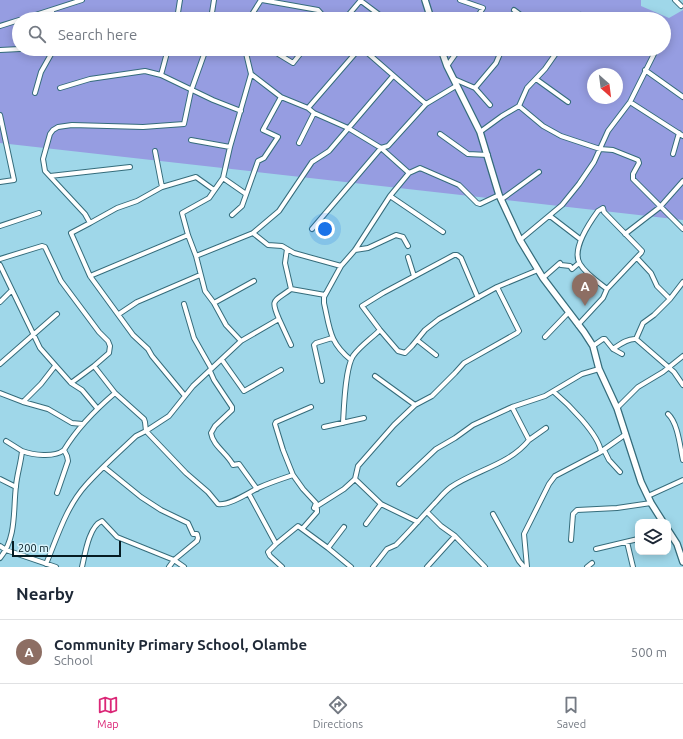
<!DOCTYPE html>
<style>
body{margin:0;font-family:Ubuntu,sans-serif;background:#f2f2f3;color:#1f2937}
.controls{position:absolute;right:12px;bottom:12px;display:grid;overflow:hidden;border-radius:8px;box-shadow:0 2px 10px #0003}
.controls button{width:36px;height:36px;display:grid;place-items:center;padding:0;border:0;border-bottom:1px solid #e0e1e3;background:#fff;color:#1f2937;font:20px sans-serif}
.compass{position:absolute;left:587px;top:68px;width:36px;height:36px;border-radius:50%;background:#fff;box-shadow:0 2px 10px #0003;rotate:152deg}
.scale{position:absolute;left:12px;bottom:10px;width:109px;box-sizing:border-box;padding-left:4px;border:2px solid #051b22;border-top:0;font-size:11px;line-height:14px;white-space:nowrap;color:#051b22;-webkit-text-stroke:3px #d7f3fc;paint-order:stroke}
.you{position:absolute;left:325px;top:229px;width:14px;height:14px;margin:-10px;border:3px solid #fff;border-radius:50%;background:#1a73e8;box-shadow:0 0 0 6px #1a73e833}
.badge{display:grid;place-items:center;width:26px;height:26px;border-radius:50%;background:#db2777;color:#fff;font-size:13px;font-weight:700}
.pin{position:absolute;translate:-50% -33px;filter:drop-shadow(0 1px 2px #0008)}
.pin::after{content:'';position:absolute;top:21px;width:14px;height:12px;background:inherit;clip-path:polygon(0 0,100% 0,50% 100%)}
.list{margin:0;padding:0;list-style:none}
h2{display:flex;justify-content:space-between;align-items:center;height:52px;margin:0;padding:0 16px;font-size:17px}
h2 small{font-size:13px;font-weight:400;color:#747a83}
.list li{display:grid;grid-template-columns:26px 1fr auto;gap:12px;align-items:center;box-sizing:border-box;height:64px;padding:0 16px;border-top:1px solid #e0e1e3}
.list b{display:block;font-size:15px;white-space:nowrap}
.list p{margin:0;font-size:13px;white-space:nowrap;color:#747a83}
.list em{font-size:13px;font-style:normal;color:#747a83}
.icon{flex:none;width:22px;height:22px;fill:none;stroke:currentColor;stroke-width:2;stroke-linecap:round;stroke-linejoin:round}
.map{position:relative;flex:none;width:683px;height:567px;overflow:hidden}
.search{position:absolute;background:#fff;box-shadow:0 2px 10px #0003;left:12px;right:12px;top:12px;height:44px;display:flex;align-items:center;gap:10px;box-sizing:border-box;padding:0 14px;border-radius:22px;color:#747a83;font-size:15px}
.sheet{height:116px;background:#fff}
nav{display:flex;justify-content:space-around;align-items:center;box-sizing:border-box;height:56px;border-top:1px solid #e0e1e3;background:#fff;font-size:11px;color:#747a83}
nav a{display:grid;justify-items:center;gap:2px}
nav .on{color:#db2777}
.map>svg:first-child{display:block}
</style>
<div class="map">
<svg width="683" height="567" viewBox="0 0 683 567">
<rect width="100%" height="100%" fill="#9fd7e9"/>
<!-- green -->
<path fill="#969de1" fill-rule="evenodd" d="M0 0H641V6L669 18 683 10V220L0 143ZM19 19H664V49H19ZM593 74H617V98H593Z"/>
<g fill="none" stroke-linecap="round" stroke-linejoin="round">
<defs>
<path id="street" d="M262 0 318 10 326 19
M460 0 483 8 476 19
M675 0 681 6
M361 1 385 19
M52 10V19
M514 10 526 19
M23 19 82 0
M177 19 180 0
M211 19 214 0
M249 19 261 0
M345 19 361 0
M579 19 581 15
M0 26 19 20
M22 49C41 50 45 56 65 49
M206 49 191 91 184 124 143 127 72 125 58 127 53 130 50 134 43 159 45 171 85 214 90 223 117 208 137 201 162 187 196 177 214 190
M270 49 293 63 304 49
M363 49 426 104
M559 49 545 69 527 88 519 106 543 126 561 136 600 149 613 150 638 160 639 163 633 174V179L683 229
M0 50 20 49
M447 66 459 49
M645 70 683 97
M251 74 281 97 308 108 314 113 348 128 381 148 409 173 390 196 355 250 341 266 324 297V303C330 329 329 342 351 360
M161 75 168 49
M454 79 475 88 490 105
M536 79 568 102
M60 88 90 79 145 71 161 75 213 100 241 111
M475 88 496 63 502 49
M35 93 41 72 54 49
M630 102 683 136
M308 108 359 49
M0 115 14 180 0 182
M480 132 502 116 519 106
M440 134 468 154 488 155
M191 140 230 147
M299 143 314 113
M155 151 162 187
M673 154 679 133
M409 173 420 168 459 185 477 203 480 204 499 195
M50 176 130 167
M223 178 246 194
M390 196 443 232
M502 199 539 172
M232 215 242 206 258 161 264 158 278 137 263 130 281 97
M550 216 580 239
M90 223 71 233 90 276 133 335 148 349 152 356 185 396
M0 226 39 213
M312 229 381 148 388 146 426 104 456 86
M253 233 268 245 282 246 294 253 341 266
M625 234 660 207 683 181
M520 240 562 205 579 184 594 162 608 131 630 102 655 52
M287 249 285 263 291 289
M355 250 368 248 396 235 403 237 408 246
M196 256 253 233 279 211 312 162 329 151 393 76
M408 257 414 276
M637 258 651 273 657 286 670 299
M0 259 42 246 45 247 61 281 99 332 108 341 110 346 109 353 94 366 71 383
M0 265 40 348 71 383 82 390 97 408
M90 276 188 235
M543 278 560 263 561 265 570 266 572 269 579 263
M478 298 461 258 457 255H454L383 293 362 306 380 330 398 351 405 353 412 346 425 330 439 319 497 287 538 270
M0 302 12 290
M214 303 254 281
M184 304 194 338 211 368 210 371 214 380 232 407V410L215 426 211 433C213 446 227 453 233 465L239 464 257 489
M119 314 137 302 200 275
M279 319 291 345
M578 325 603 298 607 289 641 253 642 251 604 212 603 208 598 211C590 222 571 250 580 264 586 274 598 282 607 289
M545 337 568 313
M636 339 643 323 654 315 670 299 683 282
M417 340 436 355
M241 341 226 325 214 303 205 291 196 256 188 235 182 213 209 198 223 178 230 147 251 74 245 49
M593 346 603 339H605L613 349 622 354
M613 349C619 345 628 338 636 339L674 372 683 385
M222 360 244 391 281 370
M0 364 57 314
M94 366 115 393 144 419 145 422 146 431 186 473 208 492 218 504C229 506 248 493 258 488 269 483 281 479 293 475
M375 376 415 405
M322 381 314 345 316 343 332 338
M554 392C567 403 599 434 601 452
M0 393 23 402 48 409 72 423 82 424
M23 402 41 384 55 366
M617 408 638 387 663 372 683 356
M668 414C678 423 680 447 683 460
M343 423C344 407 345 369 353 356 360 346 372 338 380 330
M324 427 364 418
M529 440 546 428
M6 441 22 451
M604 450 609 460 620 472
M104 467 141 497 161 510 188 523 193 534H197L198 538 197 541 174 560 169 567
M0 479 16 487
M355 479 381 504 418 522
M399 484 436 449 455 438 473 425 512 407 545 396 582 374 599 369
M57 493 68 461 67 456 64 450
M249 494 276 544
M648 496 683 480
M314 508 344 489 355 479 358 466 394 425 415 405 432 396 455 373 464 363 517 333 519 331 497 287
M427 512 441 526 455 536 485 567
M493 514 519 561 524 567
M366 524 381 504
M303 528 317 512V509L314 508 316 503 303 489 293 475 283 450 275 424 276 422 311 407
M571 540 573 514 577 510 617 508 651 503
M627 542 633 567
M0 546 6 550 56 567
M328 548 344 527
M596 549 638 539
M0 558C17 538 13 509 16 486 17 474 21 463 22 451 33 455 54 458 64 450 78 427 95 410 115 393
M46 564C57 538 66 507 86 485 101 468 119 452 136 436L146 431 169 416 193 386 241 341 279 319C270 298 274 302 291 289L325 295
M82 567C85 554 89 526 102 521L117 537 174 560 184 567
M282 567 270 556 268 552 276 544 298 526 328 548 351 567
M373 567 387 549 396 545C409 532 421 518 434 504 439 499 444 492 451 487 476 470 509 465 529 440L512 407
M427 567 455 536
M527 567 524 534 549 484 555 476 599 453 626 434
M587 567 592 563"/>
<path id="secondary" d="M425 0 431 19
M441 49 447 66 480 132 499 195 520 240 543 278 584 332 593 346 599 369 617 408 641 482 651 503 663 522
M668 530 677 544 683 562"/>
</defs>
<!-- street casing -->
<use href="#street" stroke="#356c7b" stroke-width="6"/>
<!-- secondary casing -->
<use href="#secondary" stroke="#356c7b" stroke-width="8"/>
<!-- street -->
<use href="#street" stroke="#fff" stroke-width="4"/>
<!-- secondary -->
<use href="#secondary" stroke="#fff" stroke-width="5.5"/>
</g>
</svg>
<div class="controls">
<button><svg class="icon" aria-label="layers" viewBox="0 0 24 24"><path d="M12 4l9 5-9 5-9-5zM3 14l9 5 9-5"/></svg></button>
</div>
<svg class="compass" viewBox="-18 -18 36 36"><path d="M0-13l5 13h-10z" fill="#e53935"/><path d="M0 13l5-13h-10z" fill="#747a83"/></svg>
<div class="scale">200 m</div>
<div class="you"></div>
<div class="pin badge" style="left:585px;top:306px;background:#8d6e63">A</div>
<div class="search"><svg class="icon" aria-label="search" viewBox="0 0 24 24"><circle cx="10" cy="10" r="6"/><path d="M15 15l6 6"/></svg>Search here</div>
</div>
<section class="sheet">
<h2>Nearby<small></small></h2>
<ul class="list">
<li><span class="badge" style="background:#8d6e63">A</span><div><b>Community Primary School, Olambe</b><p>School</p></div><em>500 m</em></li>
</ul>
</section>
<nav>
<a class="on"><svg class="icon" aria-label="map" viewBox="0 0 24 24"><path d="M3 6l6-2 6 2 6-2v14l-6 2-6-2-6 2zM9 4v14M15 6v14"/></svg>Map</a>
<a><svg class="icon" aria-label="directions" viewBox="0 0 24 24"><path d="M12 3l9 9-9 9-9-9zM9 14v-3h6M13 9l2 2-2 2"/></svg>Directions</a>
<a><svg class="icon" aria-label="saved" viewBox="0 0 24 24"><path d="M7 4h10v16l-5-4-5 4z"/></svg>Saved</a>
</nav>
